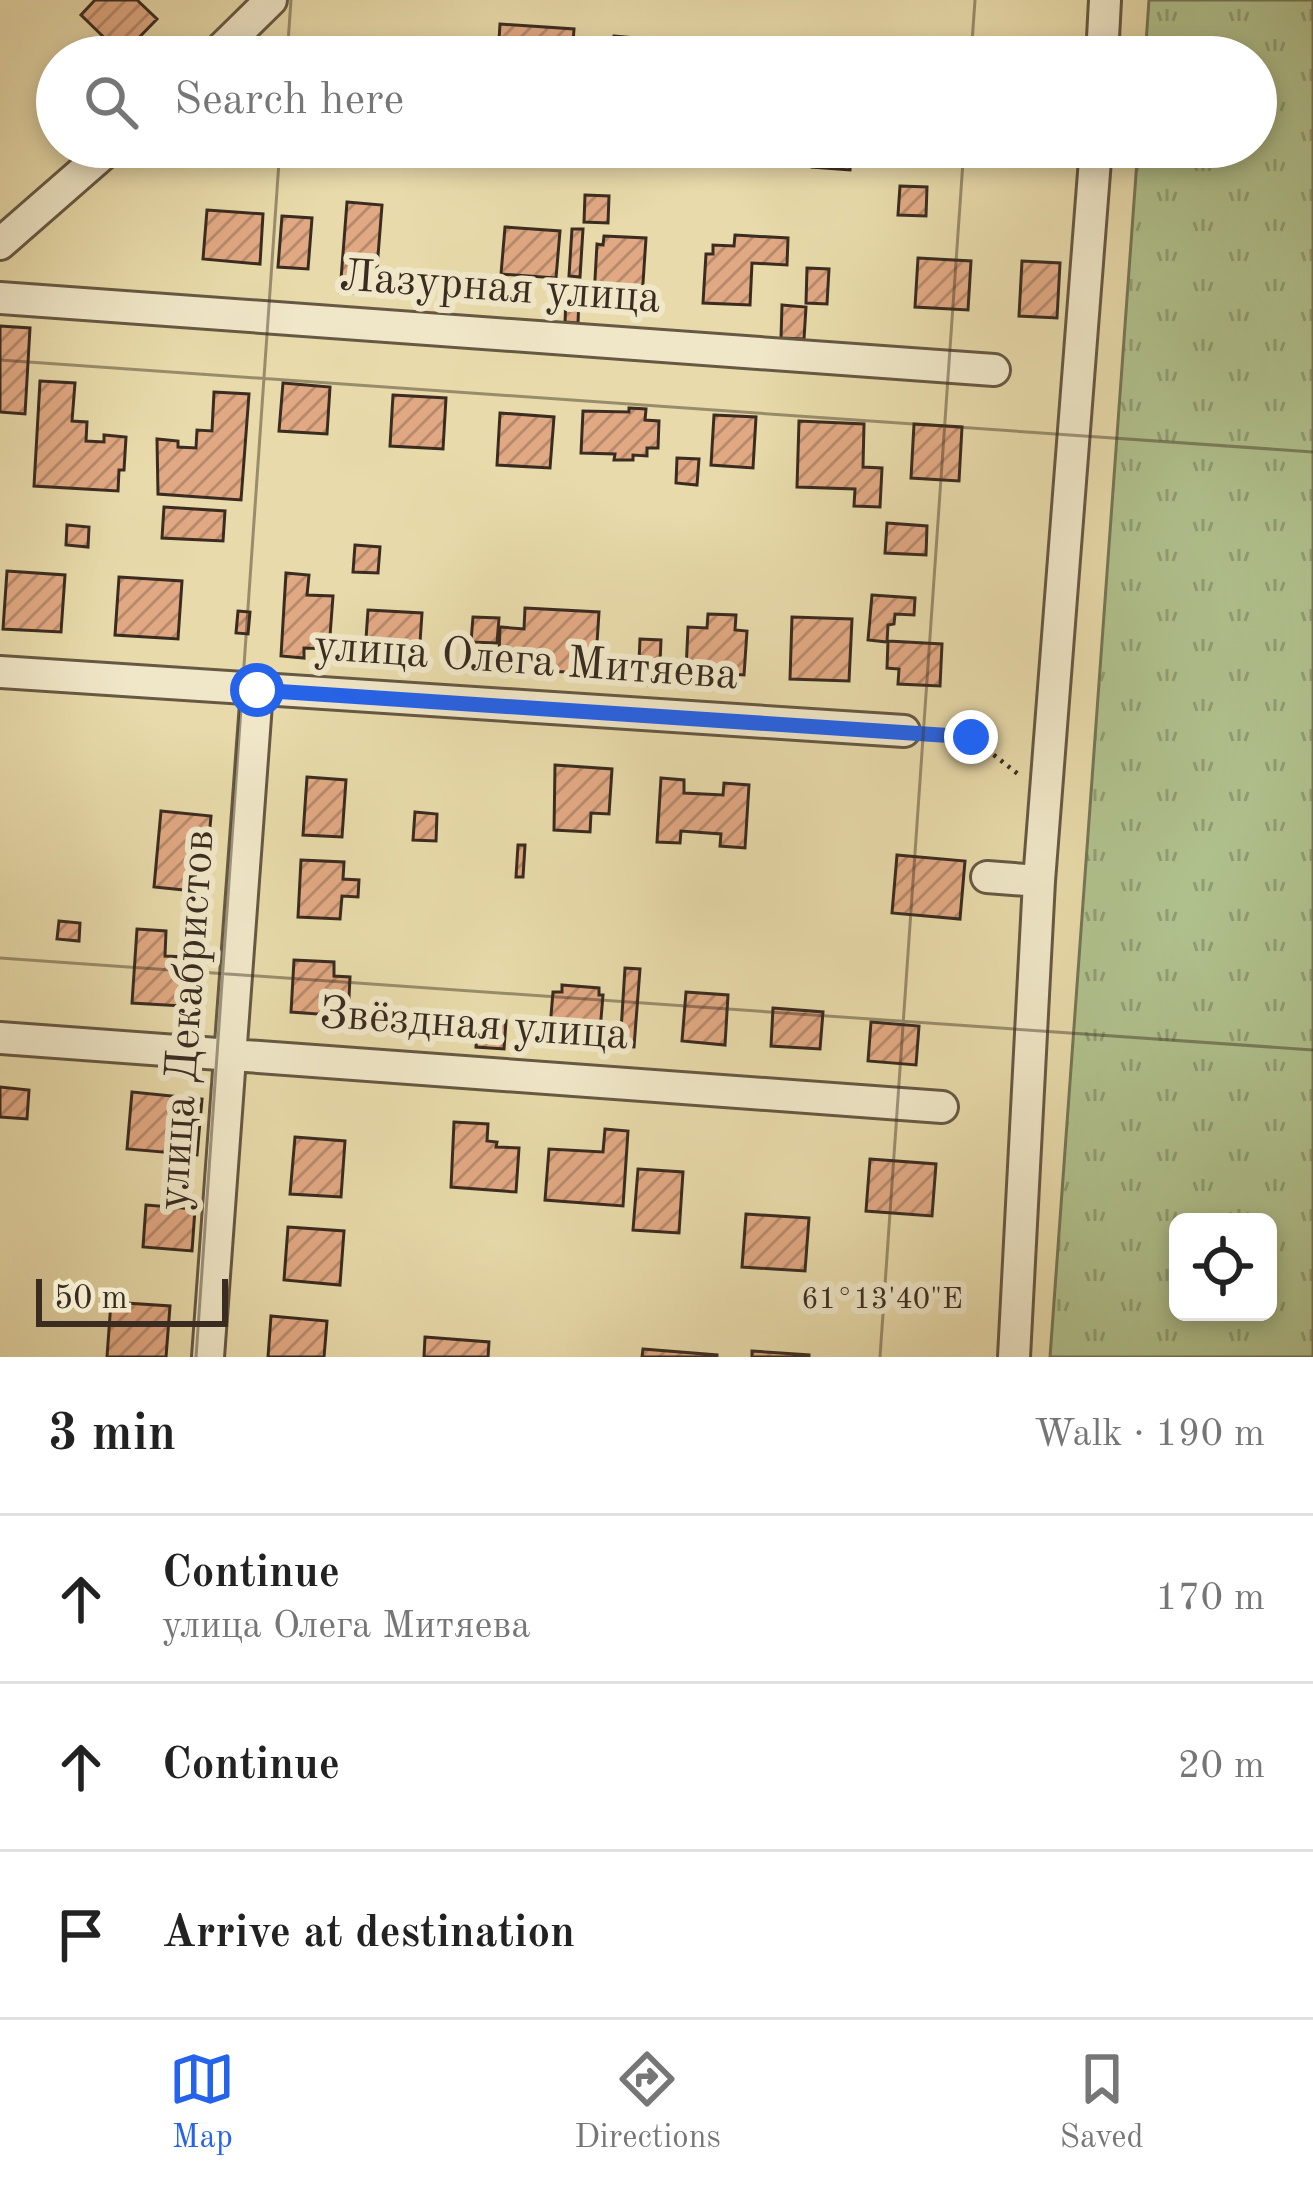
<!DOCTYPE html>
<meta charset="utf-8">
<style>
body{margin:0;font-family:"Old Standard TT",serif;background:#f6f6f6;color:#222}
.controls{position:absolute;right:36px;bottom:36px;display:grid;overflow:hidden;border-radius:18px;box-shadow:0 6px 18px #0003}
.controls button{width:108px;height:108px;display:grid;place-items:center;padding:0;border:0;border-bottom:3px solid #e0e0e0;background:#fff;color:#222;font:60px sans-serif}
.scale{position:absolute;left:36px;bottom:30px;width:192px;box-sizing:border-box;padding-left:12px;border:6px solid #3a2c20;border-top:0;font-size:33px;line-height:42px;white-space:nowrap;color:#3a2c20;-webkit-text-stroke:9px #f0e7c8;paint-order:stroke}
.stop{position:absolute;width:36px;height:36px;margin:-27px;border:9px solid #2563eb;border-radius:50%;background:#fff}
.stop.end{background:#2563eb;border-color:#fff;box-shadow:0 3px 12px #0008}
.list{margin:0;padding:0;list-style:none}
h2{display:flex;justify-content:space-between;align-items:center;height:156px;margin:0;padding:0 48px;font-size:51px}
h2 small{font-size:39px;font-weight:400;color:#767676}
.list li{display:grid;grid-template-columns:78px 1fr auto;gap:36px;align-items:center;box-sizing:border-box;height:168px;padding:0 48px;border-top:3px solid #e0e0e0}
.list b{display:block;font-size:45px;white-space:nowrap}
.list p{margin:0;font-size:39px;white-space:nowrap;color:#767676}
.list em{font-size:39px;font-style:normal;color:#767676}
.icon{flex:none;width:66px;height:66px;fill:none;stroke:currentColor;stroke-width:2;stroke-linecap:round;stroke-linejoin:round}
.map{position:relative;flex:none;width:1313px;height:1357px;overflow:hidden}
.search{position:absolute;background:#fff;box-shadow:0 6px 18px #0003;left:36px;right:36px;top:36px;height:132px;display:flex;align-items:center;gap:30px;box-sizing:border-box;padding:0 42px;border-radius:66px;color:#767676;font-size:45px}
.sheet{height:660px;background:#fff}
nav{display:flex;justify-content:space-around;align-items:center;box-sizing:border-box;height:168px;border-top:3px solid #e0e0e0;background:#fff;font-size:33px;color:#767676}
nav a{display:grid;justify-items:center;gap:6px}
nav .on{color:#2563eb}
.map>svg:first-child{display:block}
</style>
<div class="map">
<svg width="1313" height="1357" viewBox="0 0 1313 1357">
<defs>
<pattern id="grass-tufts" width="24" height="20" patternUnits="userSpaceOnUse" patternTransform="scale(3)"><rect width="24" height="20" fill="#b0c18d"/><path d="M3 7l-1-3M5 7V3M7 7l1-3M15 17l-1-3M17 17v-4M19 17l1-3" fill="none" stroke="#909d73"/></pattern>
<pattern id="building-hatch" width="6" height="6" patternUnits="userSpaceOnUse" patternTransform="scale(3)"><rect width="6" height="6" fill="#e1a983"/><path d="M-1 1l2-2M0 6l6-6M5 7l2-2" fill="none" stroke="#b78a6b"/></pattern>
</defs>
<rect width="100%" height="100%" fill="#e8daaa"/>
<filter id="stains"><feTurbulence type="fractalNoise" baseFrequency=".00167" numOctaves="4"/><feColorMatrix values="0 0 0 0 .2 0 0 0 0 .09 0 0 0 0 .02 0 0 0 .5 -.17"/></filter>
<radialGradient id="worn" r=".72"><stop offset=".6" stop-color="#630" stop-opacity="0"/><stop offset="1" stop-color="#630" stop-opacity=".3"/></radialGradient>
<!-- grass -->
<path fill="url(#grass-tufts)" stroke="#757656" stroke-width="3" fill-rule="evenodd" d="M1149 0H1313V1357H1050L1138 147H1256V57H1145ZM1178 1222H1268V1312H1178Z"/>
<!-- building -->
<path fill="url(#building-hatch)" stroke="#3a2c20" stroke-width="3" d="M95 0H137L157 19 122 55 81 15Z
M500 24 574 29 572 57H498Z
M614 36 671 41 669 57H612Z
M828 50 888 55V57H828Z
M813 147H852L850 170 812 167Z
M900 186 927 187 926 216 898 215Z
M585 195 609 196 608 223 584 222Z
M347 202 382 205 375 294 340 292Z
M207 210 263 214 260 264 203 259Z
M282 216 312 218 308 269 278 267Z
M505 227 560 231 556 278 501 274Z
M572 229H583L580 277 569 276Z
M735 235 788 238 787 265 752 263 750 305 703 303 706 254H713V245L734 246Z
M604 236 646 238 641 313 610 311 611 298 594 297 597 244 603 245Z
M918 258 971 261 968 310 915 307Z
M1022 261 1060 263 1057 318 1019 316Z
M807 268 829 269 827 304 806 303Z
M566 299H579L578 323 565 322Z
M782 305 806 307 804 339 781 338Z
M0 326 30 328 25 414 0 412Z
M40 381 75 383 72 421 87 422 86 441 104 442V435L126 437 124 470H119L118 491 34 486Z
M283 383 330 387 327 434 279 431Z
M214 392 249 394 241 500 158 494 157 439 178 441V447L196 448 197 430 212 431Z
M393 395 446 398 443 449 390 446Z
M629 408 646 409 645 420 659 421 658 448H647V456L633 455V460H614L615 454 581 453 583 411 629 412Z
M500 413 554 417 550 468 497 465Z
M714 415 756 417 753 468 711 465Z
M799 421 864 424 863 467 882 468 880 507 854 506 855 489 797 487Z
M914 424 962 427 959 481 911 478Z
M677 458 699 459 697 485 676 483Z
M164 507 225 511 223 541 162 538Z
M887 523 927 526 926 555 885 553Z
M67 525 89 527 88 547 66 545Z
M355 545 380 547 378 573 353 572Z
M7 571 65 575 61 632 3 629Z
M286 573 309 575 307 595 333 596 329 649 304 648V658L281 656Z
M119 577 182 581 178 639 115 635Z
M872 595 915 598 914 615 895 614 894 624 888 625 887 642 868 640Z
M525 608 599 612 595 674 521 669 522 657 499 655 500 627 524 629Z
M368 610 422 613 419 657 365 653Z
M238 611 250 612 248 634 236 633Z
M708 614 736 615 735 630 747 631 744 675 686 671 688 627 707 628Z
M473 617 499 618 497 643 471 642Z
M792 617 852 619 849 681 790 679Z
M640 639 661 640 659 686 638 684Z
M888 641 942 644 940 686 898 684 899 669 887 668Z
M555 765 612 769 609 814 591 813 590 832 554 830Z
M307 777 346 780 342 837 303 835Z
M661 778 684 780V793L723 795 724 783 749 785 745 848 720 846 721 834 681 831 680 843 657 842Z
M161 811 211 816 204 892 154 887Z
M415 812 437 814 436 841 413 840Z
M518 845H525L523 877H516Z
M897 855 965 861 960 919 892 913Z
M301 860 344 862 343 879 359 880 358 897 342 896 340 919 298 917Z
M59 921 80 923 79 941 57 939Z
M137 929 166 931 165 956 185 957 182 1006 132 1003Z
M294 960 334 962V976L350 977 349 998 332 997 331 1015 291 1012Z
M625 968 640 969 634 1047 620 1046Z
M562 985 599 988V995H603L599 1043 549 1039 553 992H562Z
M686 992 728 995 725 1045 682 1041Z
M773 1008 823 1012 820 1049 771 1046Z
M478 1019 506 1021 504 1049 476 1047Z
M871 1022 919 1026 916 1065 868 1061Z
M0 1087 29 1090 27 1119 0 1117Z
M132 1092 202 1099 197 1155 127 1149Z
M454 1122 488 1124 487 1141 497 1142 496 1147 519 1148 516 1192 451 1187Z
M605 1129 628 1131 623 1206 545 1200 549 1149 603 1152Z
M295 1137 345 1141 341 1197 290 1194Z
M870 1159 936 1164 932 1216 866 1211Z
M638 1169 683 1172 679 1233 633 1230Z
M146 1205 195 1209 192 1251 143 1247Z
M746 1214 809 1218 805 1271 742 1267Z
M288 1227 344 1231 340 1285 284 1280Z
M111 1302 170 1306 166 1357H107Z
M271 1316 327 1321 324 1357H268Z
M425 1337 489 1342 488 1357H424Z
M643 1349 717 1355V1357H642Z
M752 1351 809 1355V1357H752Z"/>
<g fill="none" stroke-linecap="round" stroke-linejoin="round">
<defs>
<path id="minor" d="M213 57 271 0
M1102 57 1105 0
M0 244 111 147
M0 298 994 370
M0 672 904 731
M987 877 1039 881
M0 1038 942 1107
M208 1357 257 690
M1014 1357 1039 881 1096 147"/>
</defs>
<!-- minor casing -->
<use href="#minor" stroke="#665842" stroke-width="36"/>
<!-- path -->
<path stroke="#3a2c20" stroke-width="4.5" stroke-dasharray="3 6" stroke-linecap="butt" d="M928 733 971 737 1018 774"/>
<!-- minor -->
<use href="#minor" stroke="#f0e7c8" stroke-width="30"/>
</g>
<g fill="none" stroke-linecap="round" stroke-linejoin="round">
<!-- route -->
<path stroke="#2563eb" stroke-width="15" d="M257 690 971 737"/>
</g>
<!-- ticks -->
<path fill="none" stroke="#3a2c20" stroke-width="3" stroke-opacity="0.45" d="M287 57 291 0M971 57 975 0M0 360 1313 452M0 958 1313 1050M196 1357 280 147M880 1357 964 147"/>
<g text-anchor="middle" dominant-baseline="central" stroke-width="12" stroke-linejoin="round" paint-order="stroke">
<!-- street labels -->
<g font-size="45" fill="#3a2c20" stroke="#f0e7c8">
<text transform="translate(500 289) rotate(4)">Лазурная улица</text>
<text transform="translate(526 662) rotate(4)">улица Олега Митяева</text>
<text transform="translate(188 1020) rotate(-86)">улица Декабристов</text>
<text transform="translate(474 1026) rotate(4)">Звёздная улица</text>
</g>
</g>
<g font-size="30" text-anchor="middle" fill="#3a2c20" stroke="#f0e7c8" stroke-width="12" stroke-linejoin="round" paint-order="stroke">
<text x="882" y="1308">61°13'40"E</text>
</g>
<rect width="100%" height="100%" filter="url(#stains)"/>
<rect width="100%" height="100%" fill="url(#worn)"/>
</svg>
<div class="controls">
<button><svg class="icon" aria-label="locate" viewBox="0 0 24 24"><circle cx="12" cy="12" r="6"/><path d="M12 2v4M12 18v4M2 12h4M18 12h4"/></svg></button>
</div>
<div class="scale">50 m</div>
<div class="stop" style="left:257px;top:690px"></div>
<div class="stop end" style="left:971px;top:737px"></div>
<div class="search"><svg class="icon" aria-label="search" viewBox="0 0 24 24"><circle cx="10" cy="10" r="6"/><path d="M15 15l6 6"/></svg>Search here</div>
</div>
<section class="sheet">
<h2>3 min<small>Walk · 190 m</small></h2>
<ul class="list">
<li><svg class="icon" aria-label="ahead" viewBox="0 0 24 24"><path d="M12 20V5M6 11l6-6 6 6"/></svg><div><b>Continue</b><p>улица Олега Митяева</p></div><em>170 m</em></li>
<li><svg class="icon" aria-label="ahead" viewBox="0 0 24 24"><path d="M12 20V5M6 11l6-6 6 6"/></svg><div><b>Continue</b></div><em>20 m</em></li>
<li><svg class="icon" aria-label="arrive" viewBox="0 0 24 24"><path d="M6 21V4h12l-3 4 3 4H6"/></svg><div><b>Arrive at destination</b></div></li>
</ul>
</section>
<nav>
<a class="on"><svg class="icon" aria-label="map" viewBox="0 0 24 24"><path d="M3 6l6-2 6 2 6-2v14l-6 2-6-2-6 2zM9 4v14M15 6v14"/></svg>Map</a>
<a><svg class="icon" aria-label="directions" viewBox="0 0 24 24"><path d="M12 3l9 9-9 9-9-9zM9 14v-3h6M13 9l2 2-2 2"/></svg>Directions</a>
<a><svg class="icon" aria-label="saved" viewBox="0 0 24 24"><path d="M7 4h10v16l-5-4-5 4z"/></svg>Saved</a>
</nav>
